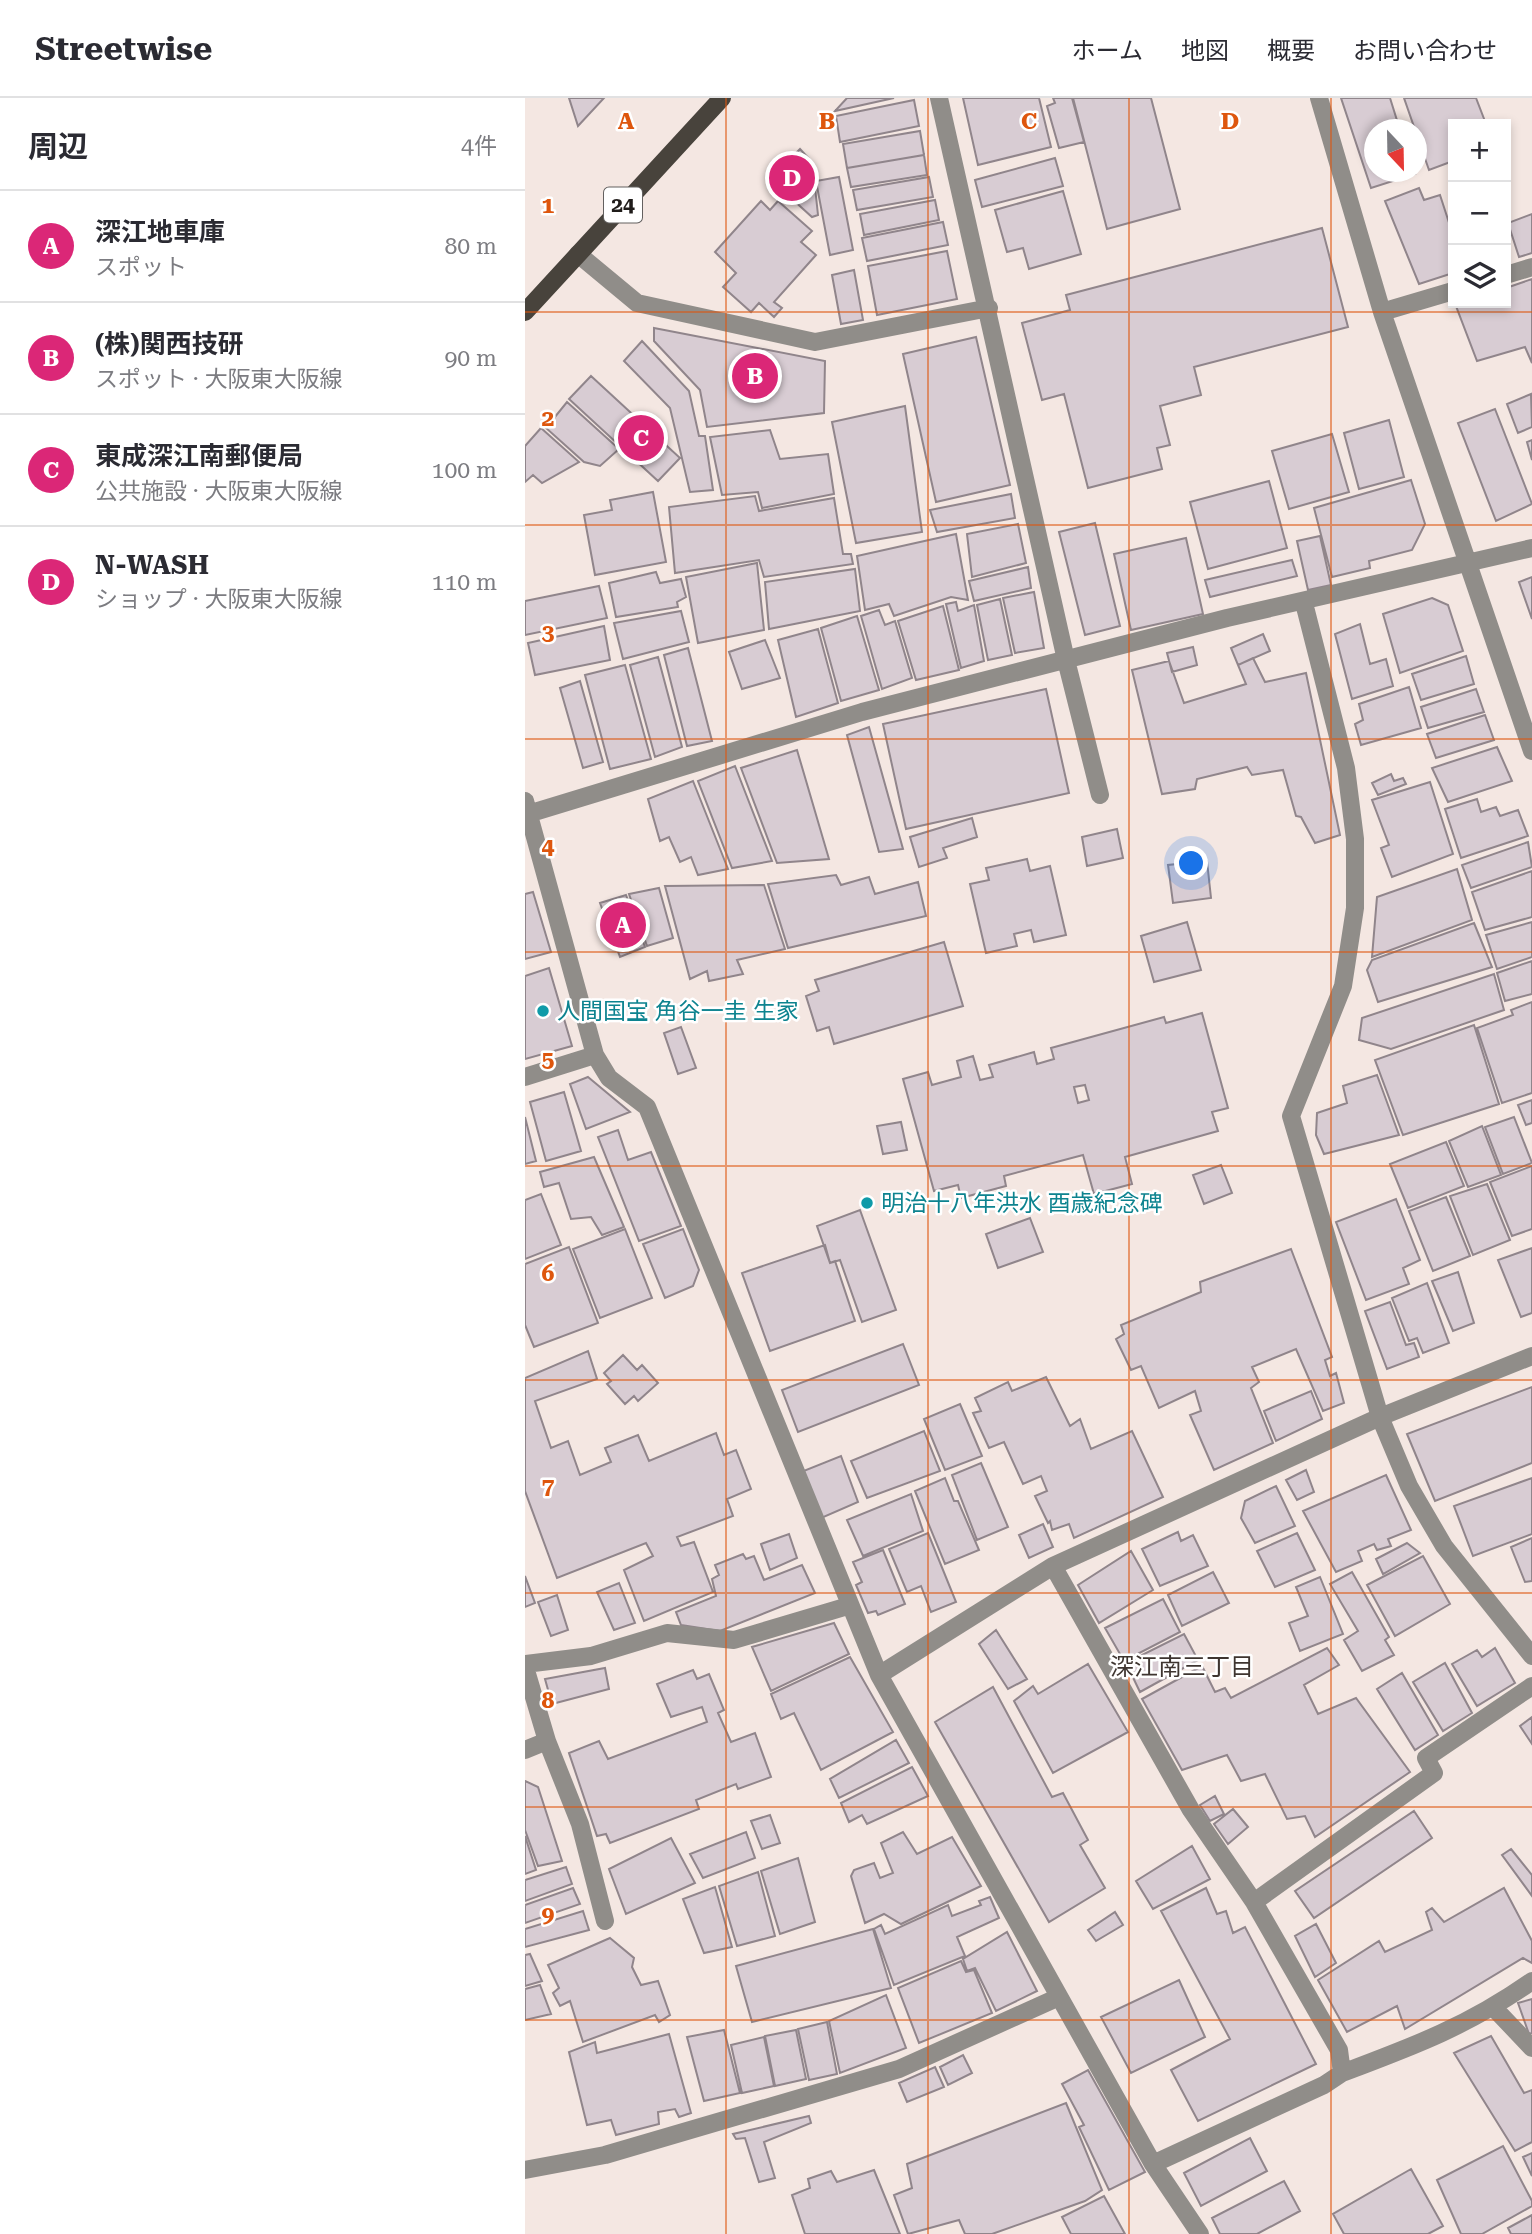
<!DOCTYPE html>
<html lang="ja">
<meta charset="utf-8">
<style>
body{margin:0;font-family:"Roboto Serif","Noto Sans JP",serif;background:#f7f7f7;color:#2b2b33}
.controls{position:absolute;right:21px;top:21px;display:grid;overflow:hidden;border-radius:0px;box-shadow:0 4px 10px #0003}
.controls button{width:63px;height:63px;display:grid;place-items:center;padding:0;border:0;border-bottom:2px solid #e1e1e2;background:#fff;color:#2b2b33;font:35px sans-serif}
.compass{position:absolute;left:839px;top:21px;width:63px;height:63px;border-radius:50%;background:#fff;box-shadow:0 4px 10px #0003;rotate:158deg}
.you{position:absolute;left:667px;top:766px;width:24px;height:24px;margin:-18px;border:5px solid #fff;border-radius:50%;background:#1a73e8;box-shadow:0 0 0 10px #1a73e833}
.badge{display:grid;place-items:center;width:46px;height:46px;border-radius:50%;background:#db2777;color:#fff;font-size:23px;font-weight:700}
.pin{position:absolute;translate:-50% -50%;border:4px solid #fff;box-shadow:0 2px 7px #0006}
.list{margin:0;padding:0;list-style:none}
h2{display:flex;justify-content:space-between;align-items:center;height:91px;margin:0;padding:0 28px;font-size:30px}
h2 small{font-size:23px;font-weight:400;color:#7c7c81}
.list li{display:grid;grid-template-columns:46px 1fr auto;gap:21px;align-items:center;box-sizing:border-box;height:112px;padding:0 28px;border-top:2px solid #e1e1e2}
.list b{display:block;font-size:26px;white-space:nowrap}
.list p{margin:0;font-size:23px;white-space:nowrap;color:#7c7c81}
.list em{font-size:23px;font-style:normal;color:#7c7c81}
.icon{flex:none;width:38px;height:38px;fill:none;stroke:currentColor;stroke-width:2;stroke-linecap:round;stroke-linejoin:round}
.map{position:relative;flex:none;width:1007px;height:2136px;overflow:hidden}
header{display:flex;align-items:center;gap:42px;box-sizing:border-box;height:98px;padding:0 35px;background:#fff;border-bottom:2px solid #e1e1e2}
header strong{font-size:33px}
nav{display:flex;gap:38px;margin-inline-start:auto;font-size:24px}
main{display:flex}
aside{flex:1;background:#fff}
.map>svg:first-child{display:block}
</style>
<header>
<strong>Streetwise</strong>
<nav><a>ホーム</a><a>地図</a><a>概要</a><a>お問い合わせ</a></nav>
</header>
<main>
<aside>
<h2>周辺<small>4件</small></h2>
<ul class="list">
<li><span class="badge">A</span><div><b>深江地車庫</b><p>スポット</p></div><em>80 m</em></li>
<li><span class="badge">B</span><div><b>(株)関西技研</b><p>スポット · 大阪東大阪線</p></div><em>90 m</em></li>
<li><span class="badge">C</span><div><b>東成深江南郵便局</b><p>公共施設 · 大阪東大阪線</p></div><em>100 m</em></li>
<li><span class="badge">D</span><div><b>N-WASH</b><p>ショップ · 大阪東大阪線</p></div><em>110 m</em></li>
</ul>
</aside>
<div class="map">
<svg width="1007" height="2136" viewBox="0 0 1007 2136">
<rect width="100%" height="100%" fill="#f4e7e2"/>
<!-- building -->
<path fill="#d8ccd3" stroke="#90858b" stroke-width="2" fill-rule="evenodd" d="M44 0H79L53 28Z
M322 0H369L310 13Z
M438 0H514L526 49 453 67Z
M528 0H547L559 44 534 50 522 8 530 5Z
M548 0H626L655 111 582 131Z
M816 0H865L875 32H850V74H889L890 76 846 90Z
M879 0H951L961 26H928V63L904 72Z
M389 2 394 28 315 44 311 18Z
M395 33 399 57 322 70 318 46Z
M275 51 286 63 282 75 289 80 293 117 287 119 245 81Z
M399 57 402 77 326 89 322 70Z
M530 60 538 88 457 109 450 82Z
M314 79 328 152 305 157 291 83Z
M404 79 408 99 332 112 328 92Z
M894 90 899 102 915 97 928 137V175L894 186 860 103Z
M538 93 556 156 504 171 498 150 482 154 470 112Z
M410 102 414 122 339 137 335 116Z
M236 103 245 112 253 103 287 133 276 144 291 157 249 204 257 210 249 219 234 205 226 214 198 189 211 175 190 154Z
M1007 116V155L994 159 983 125Z
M418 124 423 147 342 163 337 140Z
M797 130 823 229 669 269 676 297 635 308 645 347 632 350 637 371 563 390 539 296 517 302 497 225 545 212 541 197Z
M422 153 432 201 352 217 343 168Z
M329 172 338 222 316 226 307 177Z
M1007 181V265L1000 249 952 263 931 208 940 205H981V190Z
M129 230 300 263 299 315 182 329 175 292 129 243Z
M451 239 485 387 411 404 378 256Z
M117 243 164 293 174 338H180L188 392 165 394 145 310 99 263Z
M66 278 155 360 133 383 44 301Z
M1006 296 1007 329 993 335 982 306Z
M42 304 94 351 75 368 59 364 21 330Z
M380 308 397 434 331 445 307 324Z
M970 311 1007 406 971 423 933 325Z
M864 322 879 379 834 391 819 335Z
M16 330 54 364 17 385 8 377 0 384V348Z
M245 332 255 361 303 356 309 396 237 410 233 394 197 397 185 339Z
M807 336 824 394 764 411 747 353Z
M1007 342V362L1002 344Z
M886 382 900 426 887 452 844 463 845 470 807 479 789 410Z
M744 383 762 450 683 471 665 404Z
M128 394 141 464 70 477 59 417 87 412 85 402Z
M486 396 490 420 412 434 405 412Z
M230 398 234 413 309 400 318 456H326L328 466 239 479 234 462 150 475 144 409Z
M570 425 595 528 560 537 534 434Z
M493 426 501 465 447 479 442 436Z
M431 436 443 502 426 499 369 518 364 506 340 512 332 458Z
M795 438 806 487 783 492 772 443Z
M661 440 678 516 606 532 589 456Z
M767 462 772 478 685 499 680 482Z
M232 465 239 532 173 545 161 479Z
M503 469 506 490 449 503 444 483Z
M330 471 335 513 244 531 240 484Z
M131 474 135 485 156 481 161 499 152 504 153 509 91 519 84 485Z
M1007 479V521L994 484Z
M74 488 82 520 0 537V503Z
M509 494 519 550 490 555 478 500Z
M907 500 923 507 938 553 875 575 858 516Z
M475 501 487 557 463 562 452 507Z
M431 504 433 513 449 507 459 563 436 570 421 506Z
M418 508 434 572 391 582 373 523Z
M354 512 360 527 370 523 387 580 357 591 336 518Z
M156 513 164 544 98 561 89 525Z
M332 518 354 592 316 603 296 530Z
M835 526 845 566 861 561 868 588 827 601 810 536Z
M79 528 85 562 10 577 3 545Z
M293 531 313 605 271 619 253 542Z
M738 536 745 553 713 567 706 550Z
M240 542 255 580 217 591 204 554Z
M668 549 672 567 647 574 642 555Z
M163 550 187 643 162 648 139 557Z
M941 558 949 586 896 602 887 576Z
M133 559 157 649 130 659 105 567Z
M728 560 740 584 781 575 815 737 790 745 776 719 771 718 758 672 727 677 722 669 672 681 670 691 637 696 607 572 644 563 659 605 721 586 713 567Z
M100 567 126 661 85 671 60 577Z
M55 583 78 664 58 670 35 590Z
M884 589 896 630 836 647 830 626 838 622 834 606Z
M521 591 544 695 381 731 358 626Z
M951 591 959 614 903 630 896 609Z
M960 617 969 642 911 660 902 636Z
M344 629 378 751 354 754 322 637Z
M972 649 987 683 923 704 907 670Z
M272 652 304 761 252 765 216 670Z
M210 668 247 763 207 770 173 683Z
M866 676 869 683 878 680 881 686 853 697 847 685Z
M168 683 203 771 173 777 166 759 155 764 144 739 135 743 123 701Z
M905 684 928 756 867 779 856 750 864 747 847 702Z
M952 701 956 714 971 709 975 718 993 712 1003 738 936 760 920 711Z
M447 720 452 739 418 750 422 760 394 769 385 739Z
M592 731 598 760 562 768 557 739Z
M1003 744 1007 769 946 790 937 767Z
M502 761 505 773 525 768 541 837 509 844 506 832 489 836 492 848 461 855 445 786 464 782 461 770Z
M682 763 686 800 648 805 643 767Z
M932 771 947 822 847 859 852 799Z
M1007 773V819L960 832 947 794Z
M311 777 316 787 344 779 350 796 393 784 401 818 263 850 243 786Z
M239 787 260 851 212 862 218 876 184 883 182 873 165 881 140 788Z
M134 790 148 840 122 848 104 796Z
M8 794 26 854 0 861V796Z
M101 797 120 849 95 859 75 805Z
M662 824 676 872 629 884 616 838Z
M1007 824V859L972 871 961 837Z
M949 825 967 869 853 904 842 872 847 862Z
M419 844 438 908 309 946 304 929 292 933 281 898 294 893 290 882Z
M1007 863V896L980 903 972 875Z
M24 870 47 948 0 961V878Z
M969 876 979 912 866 951 834 942 837 920Z
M1007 904V995L977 1005 952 930 988 917 986 912Z
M677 915 703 1010 687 1014 693 1033 600 1059 607 1086 569 1096 558 1057 479 1078 481 1088 436 1100 433 1087 409 1093 378 981 403 974 407 987 436 979 432 963 448 958 455 982 468 979 464 967 509 954 512 966 529 961 526 950 639 919 641 925ZM560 987 564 1002 553 1005 549 989Z
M949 927 974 1006 878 1037 850 962Z
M156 929 171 970 153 976 139 935Z
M852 977 874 1037 799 1056 791 1037 792 1015 822 1005 818 988Z
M63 979 105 1014 61 1031 45 986Z
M39 994 56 1053 21 1063 5 1004Z
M1007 1002V1025L1001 1027 993 1007Z
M0 1019 11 1063 0 1066Z
M989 1019 1007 1065 978 1076 960 1029Z
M376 1024 382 1052 358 1056 352 1028Z
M957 1028 976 1077 943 1089 924 1043Z
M93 1032 103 1062 126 1054 156 1128 114 1143 73 1039Z
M921 1044 939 1088 883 1110 865 1066Z
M69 1059 99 1129 77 1137 66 1119 46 1121 34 1085 19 1089 15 1074Z
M696 1067 707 1095 679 1106 668 1077Z
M1007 1068V1131L987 1138 965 1084Z
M962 1086 985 1142 948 1157 925 1098Z
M16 1096 36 1147 0 1161V1102Z
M921 1099 945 1158 908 1173 884 1113Z
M871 1101 895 1162 878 1170 884 1186 841 1202 811 1124Z
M335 1112 371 1212 337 1224 315 1162 305 1165 292 1128Z
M505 1120 518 1154 473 1170 461 1136Z
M100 1131 127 1200 75 1220 48 1151Z
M158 1131 174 1172 168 1188 140 1200 118 1146Z
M300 1147 305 1165 310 1163 330 1223 245 1253 217 1175Z
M44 1149 73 1225 9 1249 0 1227V1166Z
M1007 1150V1215L996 1219 973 1162Z
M766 1151 807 1259 800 1262 805 1278 811 1275 819 1305 798 1313 771 1251 727 1269 734 1284 726 1290 748 1345 689 1372 665 1317 676 1313 670 1293 634 1310 616 1268 606 1272 591 1241 599 1236 596 1227 676 1194 675 1184Z
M933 1174 949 1225 928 1233 907 1183Z
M902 1185 924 1245 898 1255 892 1240 884 1243 867 1200Z
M865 1204 881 1247 889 1245 894 1259 862 1271 840 1213Z
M378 1246 394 1287 273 1334 257 1292Z
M63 1253 72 1281 10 1303 26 1350 43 1343 55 1377 86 1364 80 1350 113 1337 124 1363 191 1335 199 1357 211 1352 226 1391 202 1401 208 1418 152 1439 156 1448 169 1444 188 1494 119 1523 99 1472 128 1458 121 1445 32 1480 0 1393V1280Z
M98 1257 112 1272 117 1267 133 1285 113 1303 109 1298 100 1306 82 1286 86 1283 79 1275Z
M521 1279 545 1328 555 1321 566 1351 607 1333 638 1399 549 1440 544 1426 527 1432 525 1423 523 1425 510 1398 522 1393 516 1378 498 1386 479 1344 464 1350 448 1315 456 1313 450 1300 483 1284 487 1293Z
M1007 1289V1365L910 1403 882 1336Z
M786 1293 797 1321 751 1343 739 1313Z
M435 1306 457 1358 420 1372 399 1321Z
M399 1333 415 1373 342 1400 326 1363Z
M316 1358 333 1404 294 1421 276 1374Z
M456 1365 483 1429 452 1442 427 1377Z
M781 1372 789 1394 772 1402 761 1382Z
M861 1377 886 1432 863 1441 866 1448 852 1452 849 1446 833 1453 837 1463 811 1474 778 1413Z
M420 1380 429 1403H433L454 1452 420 1466 390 1393Z
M1007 1380V1436L948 1458 929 1408Z
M751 1388 770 1428 730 1445 716 1420 720 1403Z
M386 1396 398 1433 338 1458 322 1422Z
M518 1426 528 1449 504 1460 494 1437Z
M653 1434 656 1443 668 1437 683 1468 635 1488 617 1451Z
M403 1435 431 1504 406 1514 396 1488 382 1494 364 1451Z
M772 1435 790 1472 750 1489 732 1453Z
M264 1436 272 1460 245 1472 236 1446Z
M1007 1440V1483L1000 1484 986 1449Z
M882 1445 895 1455 858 1476 851 1461Z
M358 1452 380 1506 353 1517 351 1513 343 1515 331 1487 337 1484 328 1464Z
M606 1453 628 1492 574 1525 553 1487Z
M218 1456 221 1461 229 1458 239 1482 277 1467 290 1495 195 1533 156 1527 151 1514 191 1498 187 1481 194 1477 190 1467Z
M898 1458 925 1506 870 1538 842 1487Z
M688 1474 704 1505 657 1528 643 1497Z
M827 1474 864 1539 860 1542 869 1557 837 1573 819 1542 833 1533 805 1486Z
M0 1478 10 1505 0 1509Z
M795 1479 818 1536 775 1553 764 1525 783 1518 771 1489Z
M94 1485 110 1525 89 1532 72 1494Z
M32 1497 43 1532 26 1538 13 1504Z
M638 1501 655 1534 599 1563 580 1530Z
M309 1525 324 1556 246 1593 227 1549Z
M471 1532 502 1581 483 1591 454 1546Z
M659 1536 673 1562 615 1594 601 1565Z
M802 1550 814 1567 779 1587 793 1616 831 1600 885 1674 790 1739 780 1718 762 1721 740 1676 716 1683 702 1657 657 1672 617 1601 677 1568 690 1594 700 1590 706 1600Z
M970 1550 990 1585 952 1608 927 1566 952 1552 957 1559Z
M325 1559 368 1634 296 1672 269 1615 256 1621 246 1596Z
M920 1565 947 1615 918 1633 888 1584Z
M563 1566 603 1634 528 1675 489 1603 508 1588 513 1596Z
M80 1570 84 1591 27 1606 20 1581Z
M168 1572 172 1581 184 1576 199 1612 193 1615 206 1644 230 1635 246 1679 213 1691 211 1686 171 1702 174 1711 85 1745 81 1736 72 1738 44 1655 74 1643 83 1661 182 1624 177 1609 146 1619 132 1586Z
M877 1575 913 1637 890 1652 852 1591Z
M468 1589 527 1699 538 1695 563 1742 555 1747 580 1790 524 1824 410 1624Z
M1007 1619V1646L995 1628Z
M371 1642 384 1665 314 1700 305 1681Z
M387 1669 403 1698 342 1726 337 1717 324 1724 316 1705Z
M0 1683 13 1689 37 1763 13 1768 0 1732Z
M690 1698 699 1716 685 1723 675 1707Z
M708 1711 723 1729 703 1746 689 1726Z
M889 1713 907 1740 789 1820 770 1793Z
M245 1717 255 1745 237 1751 226 1723Z
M221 1734 230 1760 178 1780 165 1756Z
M378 1734 392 1756 427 1739 456 1788 376 1826 359 1816 340 1825 326 1778 329 1772 349 1765 355 1780 368 1775 356 1745Z
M0 1738 11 1772 0 1776Z
M146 1740 170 1785 101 1816 84 1771Z
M667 1748 685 1781 628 1811 611 1783Z
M986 1751 1007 1777V1798L977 1757Z
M273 1760 290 1824 255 1836 236 1773Z
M41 1769 47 1786 0 1803V1782Z
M233 1774 250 1838 212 1848 194 1788Z
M190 1789 207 1849 179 1855 158 1801Z
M48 1790 55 1806 0 1825V1807Z
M681 1790 692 1816 701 1813 708 1835 720 1829 791 1966 673 2023 646 1972 705 1941 636 1813Z
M979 1790 1007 1843V1865L998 1860 880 1931 872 1908 822 1934 793 1882 854 1843 860 1854 907 1832 901 1814 907 1810 919 1824Z
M465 1799 474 1820 432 1839 440 1858 369 1887 349 1831 356 1827 360 1836 423 1807 427 1818 456 1807 454 1803Z
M58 1813 64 1832 0 1849V1831Z
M590 1814 598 1827 571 1843 563 1832Z
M791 1826 811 1865 790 1879 770 1838Z
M348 1831 366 1890 227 1924 211 1868Z
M482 1834 512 1893 471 1913 450 1870 442 1873 438 1861Z
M85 1840 109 1860 107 1869 116 1887 133 1883 145 1917 134 1924 130 1917 58 1944 45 1903 35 1908 28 1895 34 1890 23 1867Z
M5 1856 17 1883 0 1888V1857Z
M436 1863 441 1874 449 1872 467 1915 394 1945 373 1890Z
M654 1882 680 1939 606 1975 576 1919Z
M15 1887 26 1916 0 1922V1891Z
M361 1897 381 1950 315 1975 304 1923Z
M1007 1901V1935L1004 1936 993 1905Z
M302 1924 312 1976 284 1982 273 1931Z
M199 1932 215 1995 179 2003 162 1939Z
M271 1932 281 1981 250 1988 240 1938Z
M144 1936 166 2015 154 2019 150 2011 133 2014 134 2026 91 2037 86 2022 62 2027 44 1954 70 1944 72 1955Z
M966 1938 999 1995 1007 1992V2044L990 2053 929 1955Z
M239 1939 249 1988 217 1995 206 1947Z
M438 1957 447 1975 423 1987 415 1969Z
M410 1969 419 1989 382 2004 374 1985Z
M563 1972 620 2074 584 2092 554 2029 559 2027 537 1986Z
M541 2005 577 2092 560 2103 467 2136H440L434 2122 383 2136 369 2097 387 2090 382 2066Z
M284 2018 286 2025 239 2044 250 2080 234 2084 220 2040 211 2041 208 2036Z
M725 2040 742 2073 676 2108 659 2075Z
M978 2048 1007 2103V2108L957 2136H936L912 2082Z
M1007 2055V2078L998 2059Z
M886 2071 918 2128 903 2136H819L808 2116Z
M349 2072 375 2136H280L267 2097 285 2090 283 2081 306 2073 312 2084Z
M759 2083 775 2113 732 2136H695L687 2120Z
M579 2098 600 2136H546L537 2119Z
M1007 2117V2136H986L983 2130Z"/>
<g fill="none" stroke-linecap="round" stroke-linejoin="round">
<!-- minor -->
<path stroke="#908d89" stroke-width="18" d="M414 0 541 562 575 697
M794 0 857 214 1007 653
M53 156 112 205 290 244 464 210
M981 177 1007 169
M857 214 928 193
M779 505 821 670 830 741V810L818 888 766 1018 855 1319 884 1388 919 1448 1007 1558
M0 703 70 957 84 980 122 1009 354 1577 628 2066 675 2136
M0 717 337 614 702 520 1007 450
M0 979 70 957
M528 1468 666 1712 729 1804 814 1952 817 1975 799 1987 628 2066
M0 1566 66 1558 142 1535 209 1542 323 1508
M0 1569 22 1643 55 1726 80 1823
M354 1577 528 1468 855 1319 1007 1258
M0 1652 22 1643
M729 1804 909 1675 901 1660 1007 1588
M969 1910 1007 1950
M817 1975C889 1948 943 1928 1007 1883
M0 2072 80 2057 374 1971 534 1899"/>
<!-- primary -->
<path stroke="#48433c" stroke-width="18" d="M0 214 197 0"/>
</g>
<!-- grid -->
<path fill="none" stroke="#de560d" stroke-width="2" stroke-opacity="0.55" d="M201 0V2136M403 0V2136M604 0V2136M806 0V2136M0 214H1007M0 427H1007M0 641H1007M0 854H1007M0 1068H1007M0 1282H1007M0 1495H1007M0 1709H1007M0 1922H1007"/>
<!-- markers -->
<g fill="#0f9aa8" stroke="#fff" stroke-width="2.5">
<circle cx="18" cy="913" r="7"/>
<circle cx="342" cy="1105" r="7"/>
</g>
<g text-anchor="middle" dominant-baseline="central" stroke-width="5" stroke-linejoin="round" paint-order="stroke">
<!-- shield labels -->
<rect fill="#fff" stroke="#63605f" stroke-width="2" x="79" y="89.5" width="38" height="35" rx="5"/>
<g font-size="21" font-weight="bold" fill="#201c1a">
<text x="98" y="107">24</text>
</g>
<!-- culture labels -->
<g font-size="23" fill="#0d838f" stroke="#fff" text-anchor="start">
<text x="32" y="913">人間国宝 角谷一圭 生家</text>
<text x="356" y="1105">明治十八年洪水 酉歳紀念碑</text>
</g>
<!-- neighbourhood labels -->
<g font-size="24" fill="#3e3530" stroke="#fff">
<text x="657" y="1569">深江南三丁目</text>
</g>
</g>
<g font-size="23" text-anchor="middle" font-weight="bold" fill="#de560d" stroke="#fff" stroke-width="5" stroke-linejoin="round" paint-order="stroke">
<text x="101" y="31">A</text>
<text x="302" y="31">B</text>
<text x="504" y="31">C</text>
<text x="705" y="31">D</text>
<text x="23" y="115">1</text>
<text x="23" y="328">2</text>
<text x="23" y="542">3</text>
<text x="23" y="756">4</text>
<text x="23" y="969">5</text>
<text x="23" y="1183">6</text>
<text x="23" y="1396">7</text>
<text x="23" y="1610">8</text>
<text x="23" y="1824">9</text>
</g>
</svg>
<div class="controls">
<button>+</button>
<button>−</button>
<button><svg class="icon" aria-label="layers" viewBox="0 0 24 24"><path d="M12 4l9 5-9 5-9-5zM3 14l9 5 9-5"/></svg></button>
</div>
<svg class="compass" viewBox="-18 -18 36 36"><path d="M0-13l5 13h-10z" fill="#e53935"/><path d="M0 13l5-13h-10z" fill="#7c7c81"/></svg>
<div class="you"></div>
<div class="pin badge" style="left:98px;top:827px">A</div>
<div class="pin badge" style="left:230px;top:278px">B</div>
<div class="pin badge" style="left:116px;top:340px">C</div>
<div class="pin badge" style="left:267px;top:80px">D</div>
</div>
</main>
